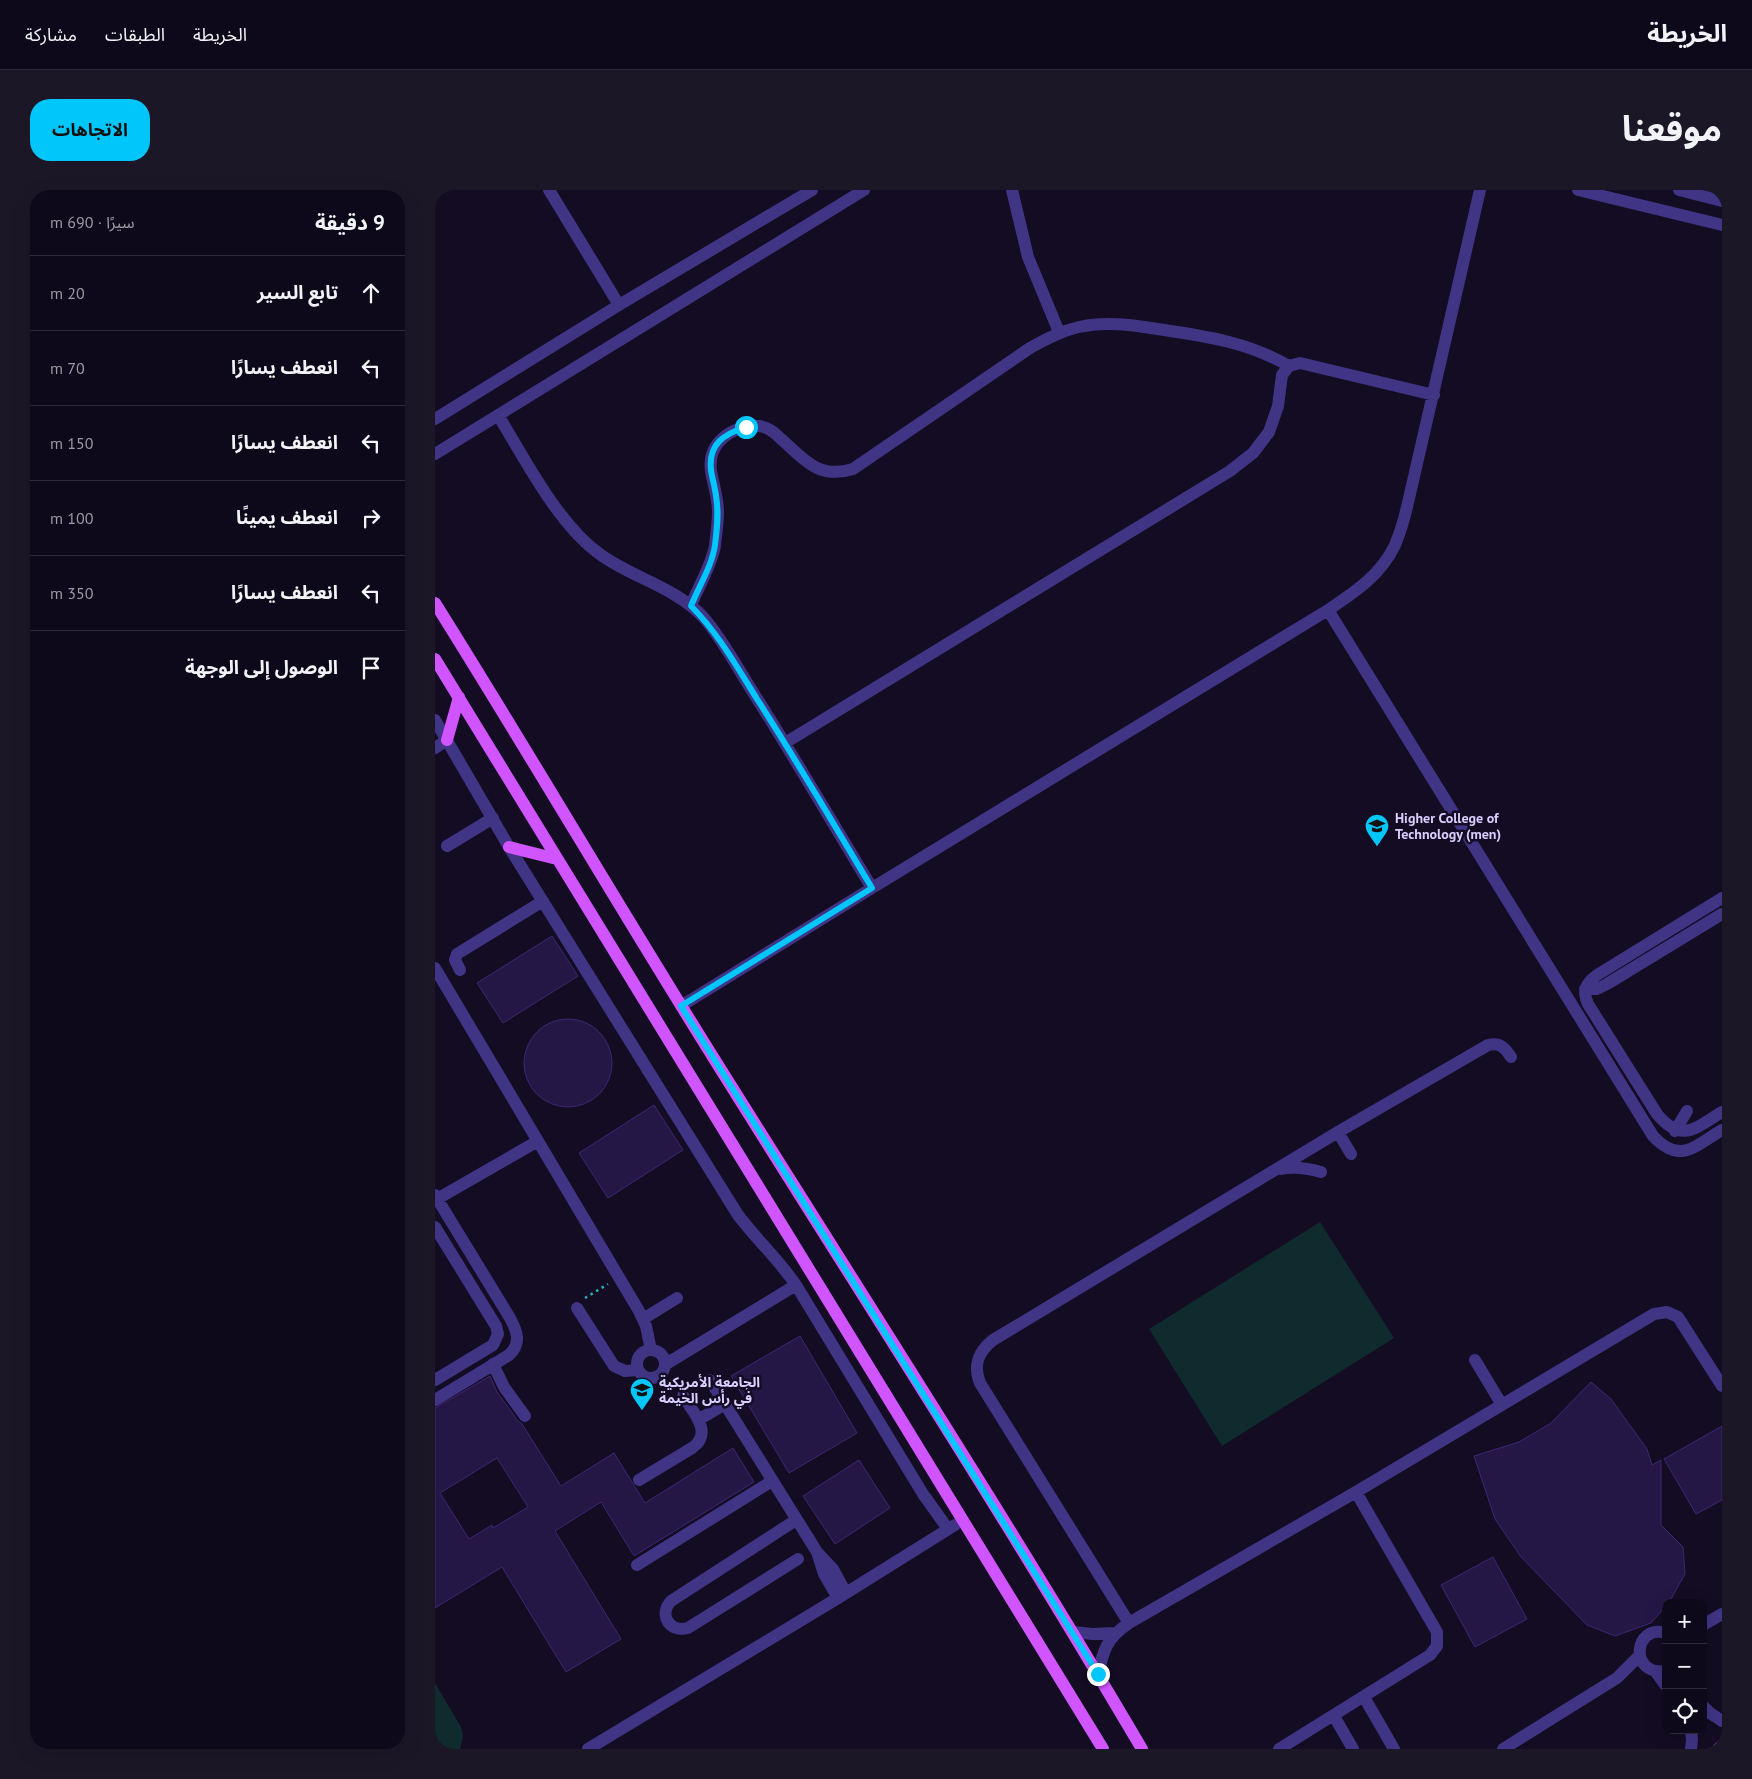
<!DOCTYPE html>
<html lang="ar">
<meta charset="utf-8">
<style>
body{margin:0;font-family:"PT Sans","Noto Sans Arabic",sans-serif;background:#1c1727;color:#f1f3f6;direction:rtl}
.controls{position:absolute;right:15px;bottom:15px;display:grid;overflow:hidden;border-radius:10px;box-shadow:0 5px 20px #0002}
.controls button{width:45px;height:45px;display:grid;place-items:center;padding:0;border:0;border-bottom:1px solid #2e2a39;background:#0e091a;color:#f1f3f6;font:25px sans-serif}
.stop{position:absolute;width:15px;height:15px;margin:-11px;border:4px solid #00c6f9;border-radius:50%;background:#fff}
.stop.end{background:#00c6f9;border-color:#fff;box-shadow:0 1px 5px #0008}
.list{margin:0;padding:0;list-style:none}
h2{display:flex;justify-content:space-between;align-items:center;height:65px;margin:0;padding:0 20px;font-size:21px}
h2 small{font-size:16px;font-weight:400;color:#9b9aa2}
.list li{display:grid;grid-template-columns:32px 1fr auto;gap:15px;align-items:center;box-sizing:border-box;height:75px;padding:0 20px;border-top:1px solid #2e2a39}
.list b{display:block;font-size:19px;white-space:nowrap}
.list em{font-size:16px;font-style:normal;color:#9b9aa2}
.icon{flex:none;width:28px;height:28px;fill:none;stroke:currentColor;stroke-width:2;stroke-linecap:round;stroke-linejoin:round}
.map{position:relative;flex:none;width:1287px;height:1559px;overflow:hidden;direction:ltr;border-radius:20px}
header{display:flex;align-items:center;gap:30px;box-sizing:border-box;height:70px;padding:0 25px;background:#0e091a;border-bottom:1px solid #2e2a39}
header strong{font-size:24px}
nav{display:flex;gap:28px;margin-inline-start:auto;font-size:18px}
.intro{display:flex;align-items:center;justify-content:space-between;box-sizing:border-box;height:120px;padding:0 30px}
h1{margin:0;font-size:35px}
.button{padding:12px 22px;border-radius:20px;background:#00c6f9;color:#111;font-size:18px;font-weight:700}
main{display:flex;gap:30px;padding:0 30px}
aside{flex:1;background:#0e091a;border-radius:20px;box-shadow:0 5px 20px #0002}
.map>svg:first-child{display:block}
</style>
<header>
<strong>الخريطة</strong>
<nav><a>الخريطة</a><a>الطبقات</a><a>مشاركة</a></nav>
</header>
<div class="intro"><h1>موقعنا</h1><a class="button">الاتجاهات</a></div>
<main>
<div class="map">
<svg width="1287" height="1559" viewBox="0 0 1287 1559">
<rect width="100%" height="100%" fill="#130c23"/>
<!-- green -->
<path fill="#0f2b2e" d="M885 1032 959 1148 787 1256 714 1139Z
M0 1493 26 1537 28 1546 25 1559H0Z"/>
<!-- building -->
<path fill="#251745" stroke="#3e2773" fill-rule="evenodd" d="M117 746 143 786 68 833 42 793Z
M89 873a44 44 0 1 1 88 0a44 44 0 1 1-88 0Z
M219 915 248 960 173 1008 144 963Z
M365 1146 422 1243 354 1283 296 1186Z
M55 1186 62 1202 83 1231 87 1234 126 1296 179 1263 210 1313 298 1258 319 1292 199 1366 166 1312 120 1341 186 1449 131 1482 67 1377 0 1418V1218ZM62 1268 93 1317 58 1338 57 1335 34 1349 5 1303Z
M1156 1192 1176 1209 1212 1259 1217 1275 1226 1270V1335L1248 1357 1250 1384 1236 1409 1233 1413H1231V1416L1216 1433 1180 1446 1152 1435 1086 1367 1060 1329 1039 1266 1084 1252 1116 1233Z
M1287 1236V1310L1261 1324 1229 1269Z
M424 1270 455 1318 400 1354 368 1306Z
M1058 1367 1092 1429 1040 1457 1006 1395Z"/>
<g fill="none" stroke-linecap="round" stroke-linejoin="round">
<!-- path -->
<path stroke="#26b5bc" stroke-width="2.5" stroke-dasharray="2.5 4" stroke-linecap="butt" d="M150 1108 173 1094"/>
<!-- minor -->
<path stroke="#403485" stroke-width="12" d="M114 0 184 115
M577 0 593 67 624 142
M1143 0 1287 35
M1244 0 1287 11
M63 225C90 269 123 335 166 365 198 388 242 398 269 428 289 451 304 481 321 507 361 570 398 634 437 698
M0 229 184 115 377 0
M0 264 429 0
M256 415C264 396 276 376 280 356 281 345 283 333 283 322 283 307 278 294 276 281 272 252 298 235 324 236 332 237 338 241 344 247 368 268 382 290 418 279L595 158C611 149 626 141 644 137 670 131 697 135 723 139 770 146 813 152 854 176L865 173 999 205
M893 420 1218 946C1245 975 1260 956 1287 940
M0 530 74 657 303 1025C322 1050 344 1070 361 1095L488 1304 513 1339
M350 553 795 281 818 263 834 242 843 216 847 185 854 176
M0 558 12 550
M12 656 58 628
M1287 708 1162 785C1151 793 1147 801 1153 814L1222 924C1247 954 1260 938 1287 922
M0 778 204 1121 211 1136 216 1160
M25 780 20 770 22 764 108 711
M1150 799H1162L1172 794 1287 724
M246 816 437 698 893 420C920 402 946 385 960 355 965 343 969 330 972 317L1045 0
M1240 941 1252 921
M903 942 916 964
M846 979C860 976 872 978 886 982
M0 1005 75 1128C82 1141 87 1153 74 1165L0 1210
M2 1009 103 951
M0 1037 61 1136 63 1144 58 1155 0 1190
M142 1118 179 1176 190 1181 203 1180
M208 1129 242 1108
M202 1174a14 14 0 1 1 28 0a14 14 0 1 1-28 0Z
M1040 1170 1067 1215
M58 1174 69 1197 90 1226
M231 1174 361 1095
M275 1190 382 1362 398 1379 411 1403
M263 1230 290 1214
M204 1290 257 1258C279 1243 258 1222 248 1206
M361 1330 236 1411C223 1425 235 1443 253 1438L363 1369
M382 1362 389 1384 403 1408
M202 1375 337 1291
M694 1433 545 1193C538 1175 543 1162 558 1150L903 942 1053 855C1065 852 1070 858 1076 867
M1268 1435 1287 1424
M637 1442 658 1444 680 1443
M1231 1443C1199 1433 1193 1486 1231 1481
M1221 1482 1231 1496
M663 1485C668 1460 672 1448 694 1433L921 1302 1219 1124 1232 1122 1243 1127 1287 1196
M929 1507 959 1559
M1268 1516 1275 1523 1287 1531
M899 1526 918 1559
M1256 1540 1257 1549 1256 1559
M153 1559 403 1408 520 1335
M844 1559 995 1465 1002 1456V1442L921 1302
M1068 1559 1182 1488 1204 1466"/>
<!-- major -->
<path stroke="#d155ff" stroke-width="12" d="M0 413C96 566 187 722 283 875 425 1102 571 1328 707 1559
M0 469 668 1559
M12 550 24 507
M74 657 122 669
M1283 1559 1287 1556"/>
</g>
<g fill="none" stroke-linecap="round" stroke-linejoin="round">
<!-- route -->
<path stroke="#00c6f9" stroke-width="6" d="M311 237C289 244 273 254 276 280 277 288 280 297 281 306 284 322 282 339 280 355 277 376 264 396 256 416 283 443 302 477 322 509 362 571 399 635 437 698L246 816 663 1484"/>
</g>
<!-- icons -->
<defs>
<symbol id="university-pin" viewBox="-11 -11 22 30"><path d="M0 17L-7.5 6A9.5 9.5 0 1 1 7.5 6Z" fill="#00c6f9" stroke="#130c23"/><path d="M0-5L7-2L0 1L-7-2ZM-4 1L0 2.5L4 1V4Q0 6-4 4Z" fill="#111"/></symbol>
</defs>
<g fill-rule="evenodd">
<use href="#university-pin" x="928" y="622" width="28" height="38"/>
<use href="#university-pin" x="193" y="1186" width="28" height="38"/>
</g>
<g text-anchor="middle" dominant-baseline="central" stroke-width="5" stroke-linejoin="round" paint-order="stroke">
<!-- poi labels -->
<g font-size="14" font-weight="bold" fill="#d9ceff" stroke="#130c23" text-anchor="start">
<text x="960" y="628">Higher College of<tspan x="960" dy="16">Technology (men)</tspan></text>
<text x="224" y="1192">الجامعة الأمريكية<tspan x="224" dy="16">في رأس الخيمة</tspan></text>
</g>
</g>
</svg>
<div class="controls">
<button>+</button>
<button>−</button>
<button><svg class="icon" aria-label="locate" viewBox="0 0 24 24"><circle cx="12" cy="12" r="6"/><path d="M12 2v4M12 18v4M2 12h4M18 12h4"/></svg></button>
</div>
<div class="stop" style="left:311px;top:237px"></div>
<div class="stop end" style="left:663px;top:1484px"></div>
</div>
<aside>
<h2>9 دقيقة<small>سيرًا · 690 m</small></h2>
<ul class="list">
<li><svg class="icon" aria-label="ahead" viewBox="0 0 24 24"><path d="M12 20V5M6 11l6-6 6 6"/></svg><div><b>تابع السير</b></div><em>20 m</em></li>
<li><svg class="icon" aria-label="left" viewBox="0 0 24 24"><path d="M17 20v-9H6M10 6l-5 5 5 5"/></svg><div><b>انعطف يسارًا</b></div><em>70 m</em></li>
<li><svg class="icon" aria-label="left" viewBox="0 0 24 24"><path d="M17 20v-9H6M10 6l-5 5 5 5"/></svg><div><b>انعطف يسارًا</b></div><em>150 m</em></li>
<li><svg class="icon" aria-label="right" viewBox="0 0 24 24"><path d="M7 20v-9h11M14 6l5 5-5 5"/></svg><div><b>انعطف يمينًا</b></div><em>100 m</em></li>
<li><svg class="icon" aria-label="left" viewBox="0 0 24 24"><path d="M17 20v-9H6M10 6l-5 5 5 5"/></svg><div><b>انعطف يسارًا</b></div><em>350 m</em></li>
<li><svg class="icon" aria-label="arrive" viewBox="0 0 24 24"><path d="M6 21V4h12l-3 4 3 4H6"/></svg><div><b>الوصول إلى الوجهة</b></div></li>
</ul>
</aside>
</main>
